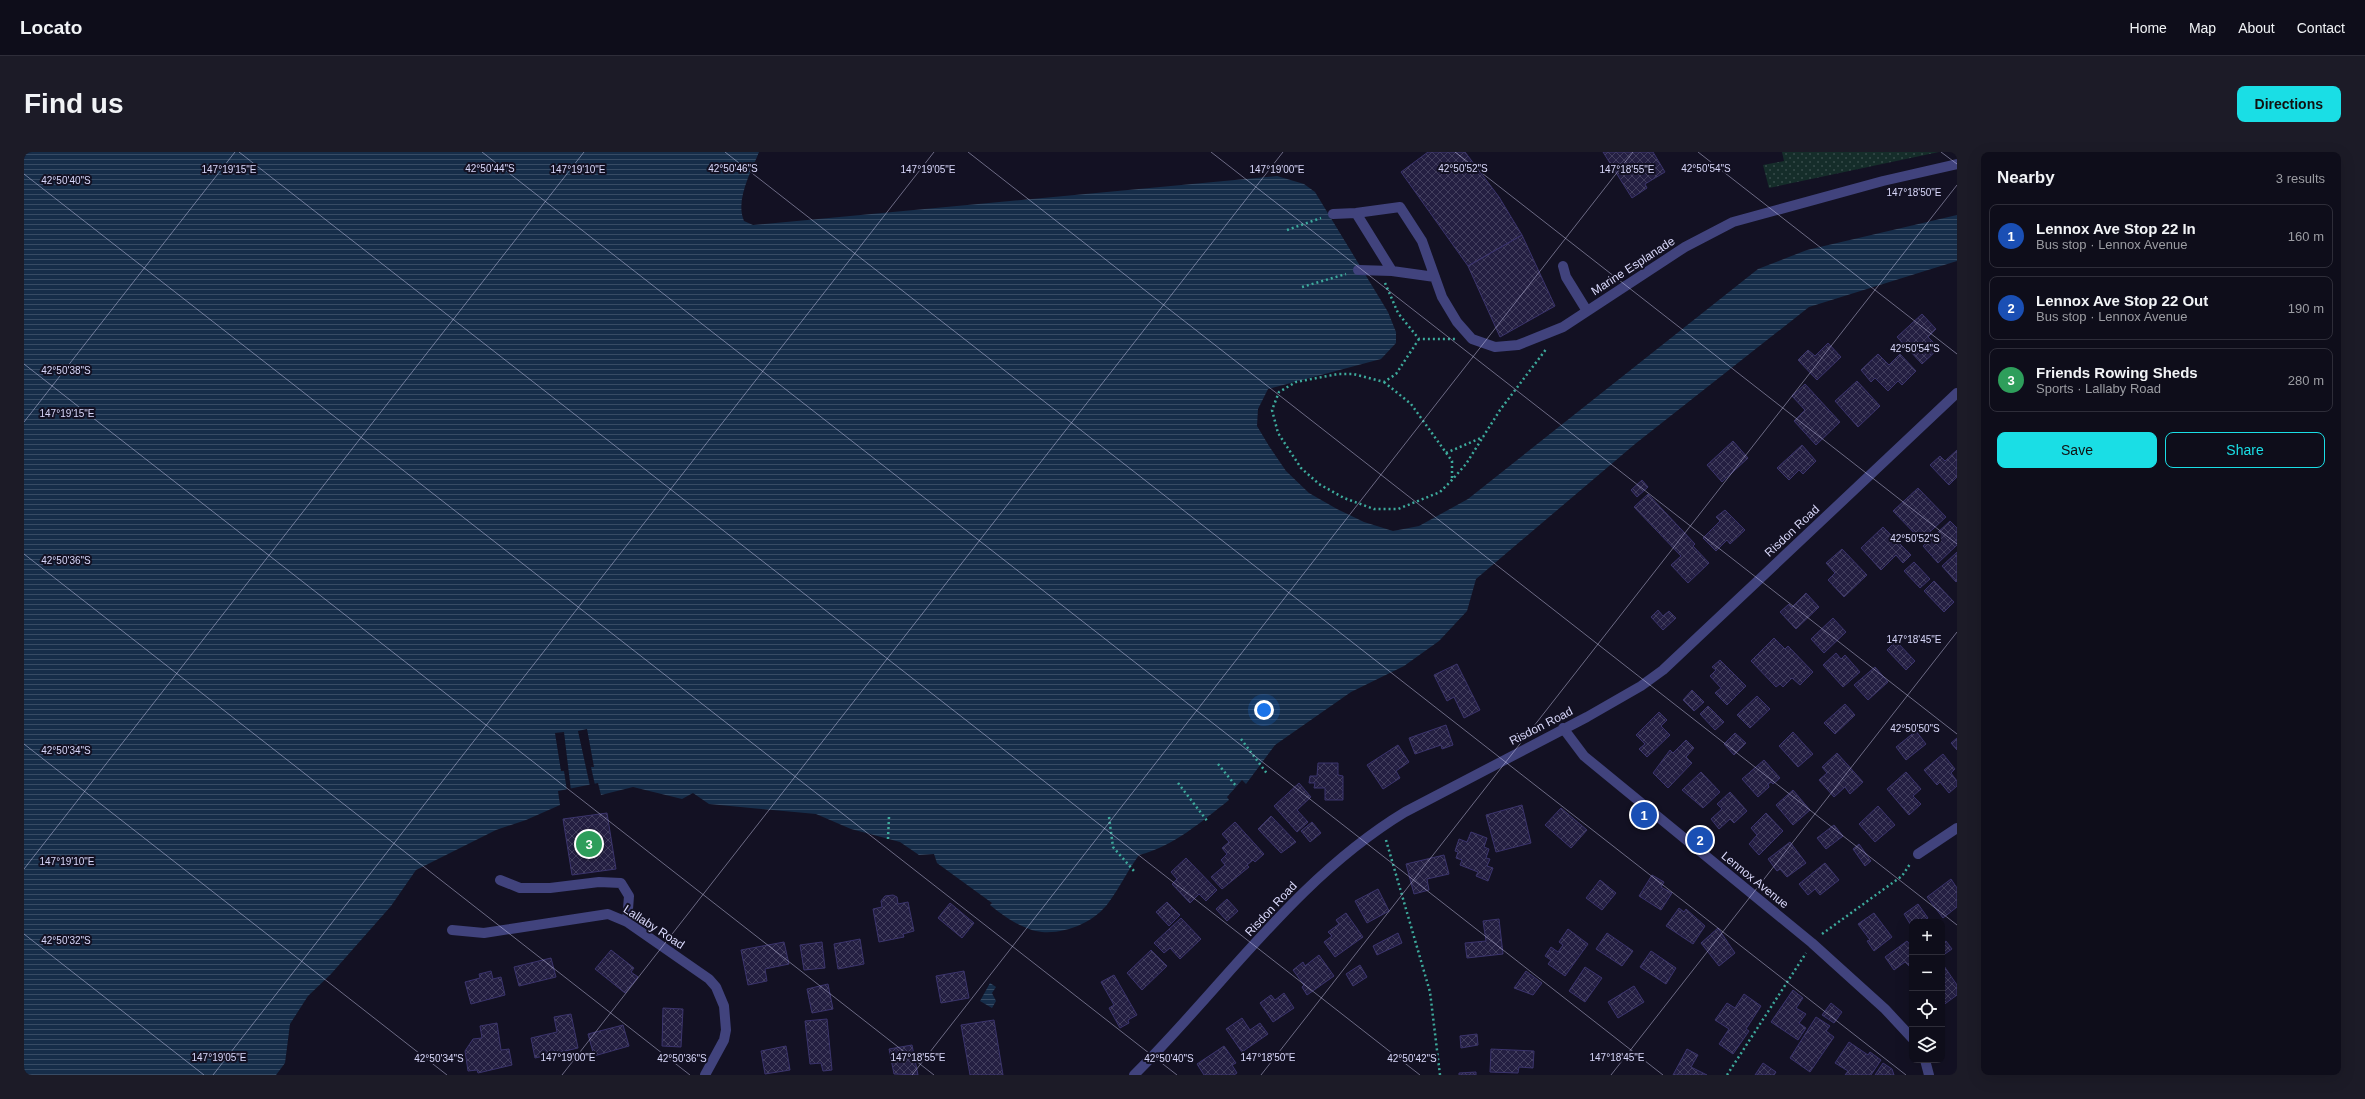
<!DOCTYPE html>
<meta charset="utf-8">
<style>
body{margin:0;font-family:Helvetica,sans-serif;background:#1c1b27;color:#f1f3f6}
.controls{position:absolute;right:12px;bottom:12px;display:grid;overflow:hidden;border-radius:8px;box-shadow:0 4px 16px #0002}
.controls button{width:36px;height:36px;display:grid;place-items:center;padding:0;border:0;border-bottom:1px solid #2e2d39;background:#0e0d1a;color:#f1f3f6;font:20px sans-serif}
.you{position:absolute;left:1240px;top:558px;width:14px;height:14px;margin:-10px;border:3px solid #fff;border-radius:50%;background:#1a73e8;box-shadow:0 0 0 6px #1a73e833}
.badge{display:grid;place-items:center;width:26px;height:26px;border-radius:50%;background:#1adee5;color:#fff;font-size:13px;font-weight:700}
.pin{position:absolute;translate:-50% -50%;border:2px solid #fff;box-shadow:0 1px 4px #0006}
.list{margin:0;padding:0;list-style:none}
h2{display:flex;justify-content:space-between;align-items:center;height:52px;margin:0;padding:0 16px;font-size:17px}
h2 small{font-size:13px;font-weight:400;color:#9b9ca2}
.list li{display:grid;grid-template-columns:26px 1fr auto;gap:12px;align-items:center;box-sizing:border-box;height:64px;margin:0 8px 8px;padding:0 8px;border:1px solid #2e2d39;border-radius:8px}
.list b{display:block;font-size:15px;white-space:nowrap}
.list p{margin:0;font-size:13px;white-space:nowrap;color:#9b9ca2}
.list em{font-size:13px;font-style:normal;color:#9b9ca2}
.actions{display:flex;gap:8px;padding:12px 16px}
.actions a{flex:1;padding:9px 0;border:1px solid #1adee5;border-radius:8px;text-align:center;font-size:14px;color:#1adee5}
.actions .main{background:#1adee5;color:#111}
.icon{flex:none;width:22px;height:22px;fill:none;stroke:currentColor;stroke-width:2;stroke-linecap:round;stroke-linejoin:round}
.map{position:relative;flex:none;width:1933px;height:923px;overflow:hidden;border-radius:8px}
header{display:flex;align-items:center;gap:24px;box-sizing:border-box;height:56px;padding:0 20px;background:#0e0d1a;border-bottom:1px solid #2e2d39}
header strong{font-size:19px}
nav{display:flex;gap:22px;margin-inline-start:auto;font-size:14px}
.intro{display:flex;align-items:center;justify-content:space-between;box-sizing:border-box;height:96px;padding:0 24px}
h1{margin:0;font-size:28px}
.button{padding:10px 18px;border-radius:8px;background:#1adee5;color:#111;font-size:14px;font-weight:700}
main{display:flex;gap:24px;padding:0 24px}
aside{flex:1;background:#0e0d1a;border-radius:8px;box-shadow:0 4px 16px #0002}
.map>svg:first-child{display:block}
</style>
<header>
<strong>Locato</strong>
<nav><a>Home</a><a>Map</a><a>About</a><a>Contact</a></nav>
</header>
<div class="intro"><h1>Find us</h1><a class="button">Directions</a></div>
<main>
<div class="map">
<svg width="1933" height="923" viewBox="0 0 1933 923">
<defs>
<pattern id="park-dots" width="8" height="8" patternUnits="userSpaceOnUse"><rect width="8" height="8" fill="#152d2a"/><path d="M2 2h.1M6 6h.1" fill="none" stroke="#364b4a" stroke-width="1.8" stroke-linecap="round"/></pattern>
<pattern id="water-rules" width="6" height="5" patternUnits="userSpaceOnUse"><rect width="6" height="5" fill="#162d49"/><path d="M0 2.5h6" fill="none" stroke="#374b64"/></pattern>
<pattern id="building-cross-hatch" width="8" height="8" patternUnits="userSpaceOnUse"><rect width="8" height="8" fill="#241f42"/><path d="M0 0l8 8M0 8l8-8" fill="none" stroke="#433f5e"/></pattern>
</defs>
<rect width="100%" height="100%" fill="#131123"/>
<!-- park -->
<path fill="url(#park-dots)" d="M1758 0H1915L1745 36 1739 13 1760 9Z"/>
<!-- water -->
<path fill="url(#water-rules)" d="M0 0H735C727 20 711 48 720 69L729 73 1253 24 1280 32 1291 40 1364 160 1372 180V191L1357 207 1244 237 1234 257 1233 274 1245 294 1262 319 1285 341 1313 357 1340 370 1369 379 1395 374 1444 347 1734 117 1783 98 1933 63V109L1785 155 1611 292 1452 427 1443 459 1415 489 1380 514 1327 540 1251 593 1222 632 1218 628 1203 645 1205 648C1177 670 1150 694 1115 703 1104 718 1096 735 1085 750 1071 770 1042 782 1018 780 1001 779 979 764 966 753L968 751 913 711 910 702 895 703 876 690 827 677 792 662 685 652 669 641 658 647 609 635 577 643 574 631 534 639 536 653 502 668 472 678 392 718 367 754 307 822 284 844 266 872 261 911 252 923H0Z
M966 831 972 835 968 841 972 849 968 856 956 849Z"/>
<!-- pier -->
<path fill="#131123" d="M563 577 570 615H567L571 633 566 634 554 579Z
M540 580 547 639H543L540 619H537L531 581Z"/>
<!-- building -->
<path fill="url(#building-cross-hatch)" stroke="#3b346c" d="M1404 0H1441L1475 45 1498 83 1444 114 1377 20Z
M1579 0H1629L1641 20 1621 32 1623 36 1608 46Z
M1498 83 1531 154 1476 185 1444 114Z
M1898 162 1912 177 1904 185 1915 196 1898 212 1873 185Z
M1804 191 1817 205 1793 228 1774 208 1784 198 1791 204Z
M1854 202 1865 213 1876 202 1892 219 1878 233 1874 229 1864 239 1851 226 1847 230 1837 218Z
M1833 229 1856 254 1834 275 1811 249Z
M1781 232 1816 270 1792 293 1770 269 1781 258 1768 244Z
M1709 289 1724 306 1698 330 1683 313Z
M1778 293 1792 309 1779 322 1775 318 1765 328 1753 316Z
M1933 298V325L1925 333 1906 313 1916 304 1921 309Z
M1618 328 1624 335 1613 345 1607 338Z
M1894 336 1922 365 1897 388 1869 359Z
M1624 342 1671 392 1669 394 1685 411 1664 431 1647 413 1657 404 1610 355Z
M1701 358 1721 378 1706 392 1703 388 1692 399 1679 386 1696 369 1692 365Z
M1926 369 1933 376V393L1914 411 1899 394Z
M1859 375 1887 403 1879 411 1872 403 1857 418 1837 396Z
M1818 397 1843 423 1820 445 1804 428 1811 421 1802 411Z
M1933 400V429L1932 430 1918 414Z
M1890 410 1906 427 1896 436 1880 419Z
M1910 429 1930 450 1920 460 1900 439Z
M1782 441 1795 455 1772 477 1756 460 1765 452 1768 455Z
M1634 458 1639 464 1645 459 1652 466 1639 478 1627 465Z
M1809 466 1822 480 1800 501 1787 487Z
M1750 486 1761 497 1764 494 1789 520 1776 533 1768 526 1759 535 1756 532 1752 535 1727 509Z
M1872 489 1891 509 1882 518 1863 498Z
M1812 501 1817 507 1821 503 1836 520 1819 535 1799 513Z
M1696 508 1722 534 1703 553 1691 541 1697 536 1686 524 1692 518 1688 515Z
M1433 512 1456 558 1440 566 1430 545 1423 549 1410 523Z
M1851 515 1864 530 1844 548 1830 533Z
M1668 538 1680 550 1670 559 1659 548Z
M1733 544 1746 557 1726 576 1713 563Z
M1821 552 1831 563 1811 582 1800 571Z
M1684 554 1700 570 1691 578 1676 562Z
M1635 560 1643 568 1637 574 1646 583 1623 605 1615 597 1621 592 1612 583Z
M1422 573 1429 593 1418 597 1417 593 1391 602 1385 586Z
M1892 579 1902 592 1882 608 1872 595Z
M1769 580 1789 602 1774 615 1755 594Z
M1711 581 1722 591 1710 603 1700 592Z
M1933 586V598L1927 591Z
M1662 588 1670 596 1662 605 1668 611 1644 636 1629 621 1646 598 1649 601Z
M1374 593 1385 610 1372 619 1376 626 1359 637 1343 613Z
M1813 601 1839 630 1826 642 1821 635 1810 645 1795 628 1803 621 1798 615Z
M1919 602 1931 617 1927 621 1933 629V634L1925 641 1916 630 1913 633 1900 618Z
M1740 608 1756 626 1749 632 1747 630 1744 632 1745 635 1734 645 1718 627Z
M1294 611H1314V623L1319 624V648H1301V636H1290L1291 631H1285L1286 624H1293Z
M1677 620 1696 640 1679 656 1658 638Z
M1882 620 1897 637 1889 644 1897 652 1885 663 1863 637Z
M1275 631 1287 645 1273 658 1284 670 1273 680 1250 654Z
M1769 638 1786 658 1769 673 1752 653Z
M1706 640 1723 659 1710 671 1706 667 1695 677 1687 667 1698 657 1693 652Z
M1498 653 1507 691 1472 700 1462 663Z
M1854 654 1871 673 1851 690 1835 672Z
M1537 656 1563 678 1547 696 1521 673Z
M583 661 592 717 548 723 539 667Z
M1742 661 1759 679 1735 703 1725 692 1733 683 1727 676Z
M1247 664 1272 690 1257 701 1234 677Z
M1211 670 1240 702 1231 710 1229 708 1223 713 1225 715 1198 737 1187 725 1201 713 1197 708 1203 702 1198 696 1205 690 1198 682Z
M1288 670 1297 681 1286 690 1277 679Z
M1810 673 1819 684 1802 697 1793 686Z
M1447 680 1463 686 1460 695 1465 697 1462 706 1466 707 1463 714 1469 716 1464 729 1452 724 1454 720 1436 713 1438 708 1432 706 1434 700 1431 699 1435 687 1443 690Z
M1766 690 1782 711 1763 725 1756 717 1753 719 1744 707Z
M1835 692 1847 709 1841 714 1829 697Z
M1420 703 1425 722 1403 727 1405 738 1390 742 1382 712Z
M1162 706 1193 738 1182 749 1175 742 1166 751 1148 732 1153 727 1147 720Z
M1801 711 1815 728 1796 743 1791 737 1784 743 1775 732Z
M1628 723 1640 730 1637 735 1648 741 1637 758 1615 744Z
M1927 727 1933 736V755L1919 766 1903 745Z
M1576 728 1592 741 1578 758 1562 746Z
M1354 737 1365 759 1343 771 1331 749Z
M869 743 873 745 874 752 884 750 890 779 879 782 880 785 855 790 849 757 858 755 857 749 861 744Z
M1203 747 1214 759 1203 769 1192 757Z
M1143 750 1156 763 1145 774 1132 760Z
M926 751 950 771 938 786 914 766Z
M1894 752 1904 766 1898 770H1888V775L1880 762Z
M1655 756 1660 760 1662 757 1681 774 1669 792 1642 774Z
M1322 761 1339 785 1311 805 1300 790 1308 784 1304 780 1315 772 1312 768Z
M1850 761 1868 785 1850 799 1843 789 1846 788 1834 772Z
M1157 766 1177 787 1156 807 1146 796 1140 801 1130 791Z
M1475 767 1479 802 1443 806 1441 791 1462 789 1459 769Z
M1694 776 1711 801 1695 814 1677 791Z
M1544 777 1564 792 1541 824 1524 812 1527 808 1521 804 1527 795 1534 800 1539 793 1535 790Z
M1374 781 1378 791 1353 803 1349 794Z
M1583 781 1609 799 1598 814 1572 797Z
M836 787 840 812 814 817 810 792Z
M1883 789 1888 795V817L1881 810 1870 818 1861 805Z
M1922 789 1928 797 1918 804V792Z
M760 790 765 812 741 817 743 829 724 833 717 798Z
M798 790 801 816 780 818 776 793Z
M587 798 610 816 607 820 614 825 601 841 571 817Z
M1127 798 1143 814 1118 838 1103 821Z
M1627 799 1652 816 1642 832 1616 815Z
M1295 803 1310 824 1283 843 1278 835 1280 833 1269 818 1279 810 1281 814Z
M527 806 532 825 495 834 490 815Z
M1336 813 1343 825 1329 834 1322 822Z
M1920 814 1933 833V843L1918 854V816Z
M1561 815 1578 826 1561 850 1545 839Z
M467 819 469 827 477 825 481 843 447 852 441 830 456 826 455 822Z
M940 819 945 846 917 851 912 824Z
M1502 819 1518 831 1509 843 1490 836Z
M1090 823 1113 863 1104 868 1105 871 1096 876 1085 856 1090 853 1077 830Z
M804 832 809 857 788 861 783 837Z
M1610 834 1620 850 1594 866 1584 850Z
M1769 838 1779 846 1772 856 1782 862 1775 871 1782 876 1774 888 1747 870Z
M1260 841 1270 856 1249 870 1236 851 1247 843 1251 848Z
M1720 842 1737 854 1722 877 1725 879 1709 902 1695 892 1705 877 1691 868 1703 851 1711 856Z
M1807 851 1818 860 1810 871 1798 863Z
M639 856 659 857 657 895 638 894Z
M547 862 554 896 511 906 507 886 533 880 530 865Z
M1792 865 1806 874 1802 879 1810 885 1786 920 1766 906Z
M1218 866 1226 878 1236 871 1244 882 1218 900 1202 877Z
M803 867 808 918 799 919 797 911 786 912 781 869Z
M970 868 979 923H946L937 873Z
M473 871 477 898 485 897 488 913 454 921 453 918 444 919 441 899 449 887 458 886 456 874Z
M599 873 605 894 570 904 564 882Z
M1453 882 1454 893 1437 896 1436 884Z
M1825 890 1844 903 1846 900 1857 908 1847 923H1821L1824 919 1811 911Z
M888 893 894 923 870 922 865 897Z
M762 894 766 918 741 922 737 899Z
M1200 894 1212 911 1208 913 1213 921 1210 923H1180L1173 912Z
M1467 897 1510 899 1509 916 1495 915 1494 921 1466 920Z
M1663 897 1674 903 1667 915 1683 923H1649Z
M1739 911 1752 920 1750 923H1731Z
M1859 911 1868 917 1870 923H1851Z
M1452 920V923H1435V921Z"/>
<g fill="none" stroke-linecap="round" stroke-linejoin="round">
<!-- path -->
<path stroke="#3daa9c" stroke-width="2.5" stroke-dasharray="2 3" stroke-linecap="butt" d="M1263 78 1297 66
M1361 131 1374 161 1395 187H1431
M1278 135 1322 122
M1395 187 1372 222 1360 230 1329 222H1314L1272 230 1255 240 1248 258 1254 281 1277 316 1295 332 1320 346 1350 357H1374L1416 340 1428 328 1442 312 1476 258 1523 196
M1360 230 1387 252 1428 309V328
M1422 301 1459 285
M1217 587 1244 623
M1194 612 1212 634
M1154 631 1184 670
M1085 665 1089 695 1110 719
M864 687 865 664
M1362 688 1406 840 1416 923
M1798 782 1878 724 1886 712
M1703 923 1782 801"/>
<!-- minor -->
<path stroke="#41437d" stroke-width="10" d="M1332 61 1368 119
M1309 62 1332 61 1376 55 1398 89 1418 145 1433 170 1448 187 1471 195 1494 193 1539 175 1661 95 1709 70 1859 29 1933 12
M1539 114 1542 125 1563 159
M1334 118 1368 119 1411 125
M1539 576 1560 604 1788 791 1861 857 1888 886
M1894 702 1933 676
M476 728 496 736H526L575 730 597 731 605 744 603 770
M428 778 460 781 584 762 603 770 685 827 692 835 700 854 702 878 700 888 681 923
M1901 908 1905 923
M1110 923C1200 834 1272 726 1381 660L1563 565 1617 534 1639 518 1933 241"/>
</g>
<!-- ticks -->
<path fill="none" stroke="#d9d8fb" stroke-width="1" stroke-opacity="0.45" d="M215 0 1396 923M458 0 1639 923M701 0 1882 923M944 0 1933 773M1187 0 1933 582M1431 0 1933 392M1674 0 1933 202M1917 0 1933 12M0 22 1153 923M0 212 910 923M0 270 211 0M0 402 666 923M0 592 423 923M0 717 560 0M0 782 180 923M189 923 910 0M538 923 1259 0M888 923 1609 0M1237 923 1933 33M1587 923 1933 480"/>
<g text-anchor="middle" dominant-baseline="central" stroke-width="4" stroke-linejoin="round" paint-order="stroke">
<!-- street labels -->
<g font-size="12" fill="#d9d8fb" stroke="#131123">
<text transform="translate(1609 114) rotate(-33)">Marine Esplanade</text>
<text transform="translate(1768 379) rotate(-43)">Risdon Road</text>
<text transform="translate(1517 574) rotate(-27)">Risdon Road</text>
<text transform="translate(1731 728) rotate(39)">Lennox Avenue</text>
<text transform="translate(1247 757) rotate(-47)">Risdon Road</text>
<text transform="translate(630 775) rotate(33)">Lallaby Road</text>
</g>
</g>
<g font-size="10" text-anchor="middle" fill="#d9d8fb" stroke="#131123" stroke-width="4" stroke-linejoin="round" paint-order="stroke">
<text x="466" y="20">42°50'44"S</text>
<text x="709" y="20">42°50'46"S</text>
<text x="1439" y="20">42°50'52"S</text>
<text x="1682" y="20">42°50'54"S</text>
<text x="205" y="21">147°19'15"E</text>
<text x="554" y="21">147°19'10"E</text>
<text x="904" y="21">147°19'05"E</text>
<text x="1253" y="21">147°19'00"E</text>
<text x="1603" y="21">147°18'55"E</text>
<text x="42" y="32">42°50'40"S</text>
<text x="1890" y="44">147°18'50"E</text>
<text x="1891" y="200">42°50'54"S</text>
<text x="42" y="222">42°50'38"S</text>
<text x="43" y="265">147°19'15"E</text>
<text x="1891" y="390">42°50'52"S</text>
<text x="42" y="412">42°50'36"S</text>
<text x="1890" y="491">147°18'45"E</text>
<text x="1891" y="580">42°50'50"S</text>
<text x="42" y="602">42°50'34"S</text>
<text x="43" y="713">147°19'10"E</text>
<text x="42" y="792">42°50'32"S</text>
<text x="195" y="909">147°19'05"E</text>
<text x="544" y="909">147°19'00"E</text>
<text x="894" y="909">147°18'55"E</text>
<text x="1244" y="909">147°18'50"E</text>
<text x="1593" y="909">147°18'45"E</text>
<text x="415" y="910">42°50'34"S</text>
<text x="658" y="910">42°50'36"S</text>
<text x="1145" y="910">42°50'40"S</text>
<text x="1388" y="910">42°50'42"S</text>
</g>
</svg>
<div class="controls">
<button>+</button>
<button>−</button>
<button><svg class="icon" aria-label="locate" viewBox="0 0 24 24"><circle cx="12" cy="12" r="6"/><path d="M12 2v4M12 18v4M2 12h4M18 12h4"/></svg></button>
<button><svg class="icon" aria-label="layers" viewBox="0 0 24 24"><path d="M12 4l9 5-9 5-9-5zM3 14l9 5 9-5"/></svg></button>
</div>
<div class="you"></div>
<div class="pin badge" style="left:1620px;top:663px;background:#1a4fb4">1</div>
<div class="pin badge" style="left:1676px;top:688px;background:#1a4fb4">2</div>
<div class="pin badge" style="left:565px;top:692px;background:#2e9e5b">3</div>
</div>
<aside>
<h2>Nearby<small>3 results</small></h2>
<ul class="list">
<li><span class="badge" style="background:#1a4fb4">1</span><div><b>Lennox Ave Stop 22 In</b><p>Bus stop · Lennox Avenue</p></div><em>160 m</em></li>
<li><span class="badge" style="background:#1a4fb4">2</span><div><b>Lennox Ave Stop 22 Out</b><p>Bus stop · Lennox Avenue</p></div><em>190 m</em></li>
<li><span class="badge" style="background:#2e9e5b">3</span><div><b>Friends Rowing Sheds</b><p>Sports · Lallaby Road</p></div><em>280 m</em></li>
</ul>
<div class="actions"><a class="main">Save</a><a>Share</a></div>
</aside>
</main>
